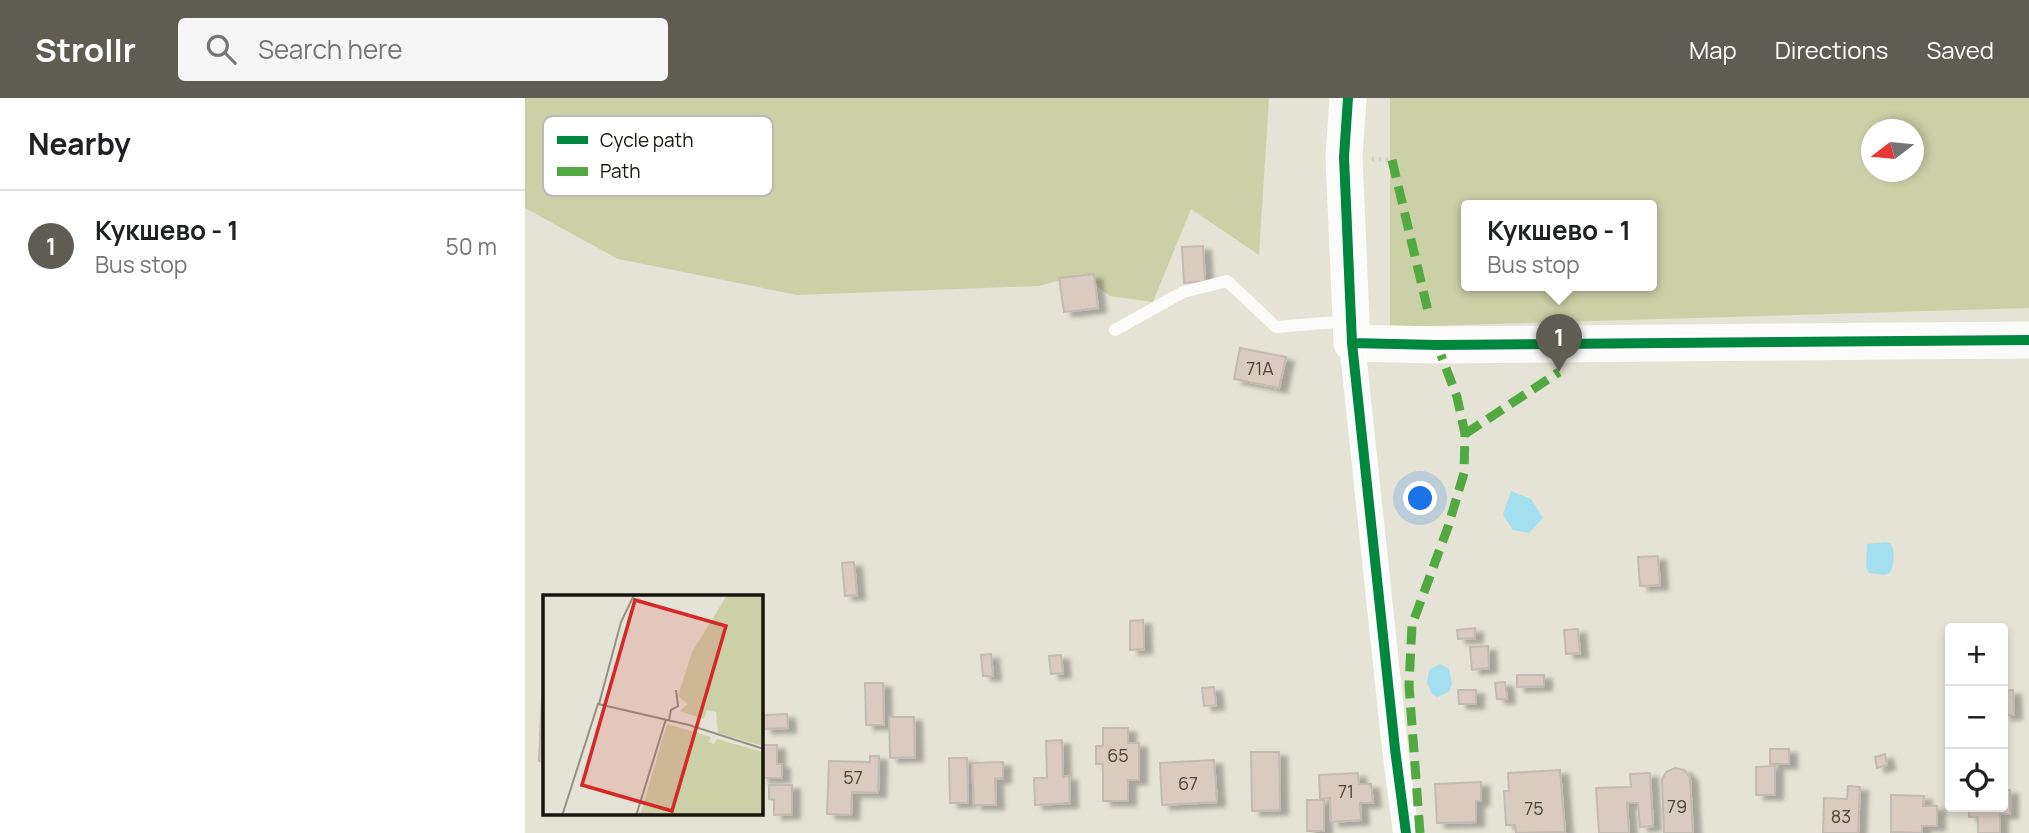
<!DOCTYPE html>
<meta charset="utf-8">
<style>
body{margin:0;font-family:Manrope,sans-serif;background:#f6f6f6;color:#202124}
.controls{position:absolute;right:21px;bottom:21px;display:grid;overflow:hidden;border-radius:7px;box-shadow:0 4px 10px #0003}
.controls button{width:63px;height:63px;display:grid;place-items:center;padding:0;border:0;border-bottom:2px solid #e0e0e0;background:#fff;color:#202124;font:35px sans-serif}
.compass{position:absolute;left:1336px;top:21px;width:63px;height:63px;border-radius:50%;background:#fff;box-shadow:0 4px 10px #0003;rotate:254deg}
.you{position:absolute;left:896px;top:401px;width:24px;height:24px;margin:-18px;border:5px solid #fff;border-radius:50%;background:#1a73e8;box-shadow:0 0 0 10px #1a73e833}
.badge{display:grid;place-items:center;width:46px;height:46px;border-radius:50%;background:#5f5d53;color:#fff;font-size:23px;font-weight:700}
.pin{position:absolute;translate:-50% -58px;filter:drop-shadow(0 2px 4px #0008)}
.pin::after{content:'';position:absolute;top:37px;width:24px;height:21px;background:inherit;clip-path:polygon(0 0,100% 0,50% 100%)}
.popup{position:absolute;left:936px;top:102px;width:196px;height:91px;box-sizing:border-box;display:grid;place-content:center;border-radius:7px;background:#fff;filter:drop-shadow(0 2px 5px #0005);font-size:23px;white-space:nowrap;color:#757577}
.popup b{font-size:26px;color:#202124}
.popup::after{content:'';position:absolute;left:50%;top:100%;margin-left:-14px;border:14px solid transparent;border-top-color:#fff}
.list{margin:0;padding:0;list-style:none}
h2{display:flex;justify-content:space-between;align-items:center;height:91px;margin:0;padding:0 28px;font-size:30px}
h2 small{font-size:23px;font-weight:400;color:#757577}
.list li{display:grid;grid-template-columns:46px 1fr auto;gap:21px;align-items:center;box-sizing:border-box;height:112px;padding:0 28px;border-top:2px solid #e0e0e0}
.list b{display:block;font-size:26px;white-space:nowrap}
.list p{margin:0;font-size:23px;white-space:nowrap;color:#757577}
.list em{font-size:23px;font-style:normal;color:#757577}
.icon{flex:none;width:38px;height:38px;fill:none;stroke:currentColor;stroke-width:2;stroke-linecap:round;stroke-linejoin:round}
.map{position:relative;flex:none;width:1504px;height:735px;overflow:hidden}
header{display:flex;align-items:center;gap:42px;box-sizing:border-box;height:98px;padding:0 35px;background:#5f5d53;color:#fff}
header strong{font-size:33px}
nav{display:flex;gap:38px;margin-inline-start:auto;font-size:24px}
.search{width:490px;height:63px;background:#f6f6f6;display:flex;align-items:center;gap:18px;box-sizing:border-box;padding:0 24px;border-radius:7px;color:#757577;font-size:26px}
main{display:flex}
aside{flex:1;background:#fff}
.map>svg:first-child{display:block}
</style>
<header>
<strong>Strollr</strong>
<div class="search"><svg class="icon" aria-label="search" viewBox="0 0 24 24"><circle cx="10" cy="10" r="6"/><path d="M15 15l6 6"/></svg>Search here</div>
<nav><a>Map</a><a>Directions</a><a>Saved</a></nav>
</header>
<main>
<aside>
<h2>Nearby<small></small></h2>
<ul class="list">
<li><span class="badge">1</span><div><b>Кукшево - 1</b><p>Bus stop</p></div><em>50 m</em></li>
</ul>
</aside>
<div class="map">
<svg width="1504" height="735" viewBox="0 0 1504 735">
<defs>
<filter id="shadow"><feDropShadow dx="8" dy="4.5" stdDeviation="2" flood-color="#0004"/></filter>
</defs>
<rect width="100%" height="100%" fill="#e5e3d5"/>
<!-- green -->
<path fill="#ccd0a7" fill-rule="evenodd" d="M0 0H744L734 157 666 111 628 204 585 198 556 176 514 188 272 197 93 161 0 110Z
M865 0H1504V210L865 229ZM1346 32H1388V74H1346ZM941 108H1127V188H941Z"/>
<!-- water -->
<path fill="#a4dff0" d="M986 393 1006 401 1018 420 1004 435 988 432 978 417Z
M1361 444 1365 445C1371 452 1369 467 1365 475L1359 477 1344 475 1341 469 1342 446Z
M915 566 924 571 927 586 924 594 912 599 907 596 902 585 904 572Z"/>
<!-- building -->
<path fill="#dacbc0" stroke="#c1bbb3" stroke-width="2" filter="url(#shadow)" d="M678 148 680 183 659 185 657 149Z
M569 176 573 210 539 214 534 180Z
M715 250 761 259 754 290 709 281Z
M1133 458 1135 487 1115 488 1113 459Z
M329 464 332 497 320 498 317 465Z
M618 522 619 551 605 552V523Z
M950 530V540L933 541 932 532Z
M1053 531 1055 555 1041 556 1039 532Z
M963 548 964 570 947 572 945 549Z
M466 556 468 578H458L456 557Z
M536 557 538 575 526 576 524 558Z
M992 577H1019V588L992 589Z
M980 584 982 601H972L970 585Z
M340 585H358L359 627H341Z
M689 589 691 607 679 608 677 590Z
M933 592H951V606H934Z
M1488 592 1489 617H1478V593Z
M17 599H19V664L14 663Z
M262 616 263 630 239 631V617Z
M364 619H389L390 659 365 660Z
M578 630H603V645H614V682H603V703H578V666H571V648H578Z
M537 642 538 679 544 678 545 705 510 707 509 680H522L521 643Z
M236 647H252V666H257V680H236Z
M1245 651H1264V666H1245Z
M726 654H754L755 712 727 713Z
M1360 656 1362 667 1352 670 1350 659Z
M345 658H354L353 695 327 694 326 717 302 716 304 663 345 664Z
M424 660H442L443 705H425Z
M689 662 692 704 637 707 635 665Z
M478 664V680L470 681 471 707H449L447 665Z
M1250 668V697H1231V669Z
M1150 670 1159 672 1165 680 1168 735H1139L1137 682 1141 674Z
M1035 672 1040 734 991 735 990 727H981L979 693H984L983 675Z
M833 675 834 686H846L848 705H835L836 722 806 724 805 700 795 701 794 677Z
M1125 675 1128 728 1115 729 1113 705H1102L1104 735H1074L1071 690 1106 689 1105 676Z
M956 684V703H951V724L912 725 910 686Z
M244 687H267V716L249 717V702L244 701Z
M1323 688 1335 689 1333 735H1298L1299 700 1322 701Z
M1478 692H1485V716H1475V735H1453V719H1444V709H1478Z
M1366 697 1399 698 1398 708H1412V728H1397V735L1366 734Z
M782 702H799V733H782Z"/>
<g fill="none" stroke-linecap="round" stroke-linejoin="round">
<!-- path -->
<path stroke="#d0cfcc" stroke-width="4.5" stroke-dasharray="2 5" stroke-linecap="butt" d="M847 61 867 62"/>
<!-- lane -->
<path stroke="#fbfbf9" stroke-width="12" d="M590 232 658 194 702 183 751 229 822 223"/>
<!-- street -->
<path stroke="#fbfbf9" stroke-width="26" d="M827 245 870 651 881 735"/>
<!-- secondary -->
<path stroke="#fbfbf9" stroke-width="37" d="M823 0 819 59 827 245 912 247 1504 242"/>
<!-- quiet -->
<path stroke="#52a941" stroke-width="9" stroke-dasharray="18 9" stroke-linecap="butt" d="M867 62 903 213
M940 336 1034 274
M895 735 884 587 887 527 923 429 939 375 940 336 932 299 916 257"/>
<defs>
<path id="cycleway" d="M823 0 819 59 827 245 870 651 881 735
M827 245 912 247 1504 242"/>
</defs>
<!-- cycleway casing -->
<use href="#cycleway" stroke="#fff" stroke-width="15"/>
<!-- cycleway -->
<use href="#cycleway" stroke="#00873e" stroke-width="10"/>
</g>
<g text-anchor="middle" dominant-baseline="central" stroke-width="6" stroke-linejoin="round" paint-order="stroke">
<!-- number labels -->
<g font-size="18" fill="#49443b">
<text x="735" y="270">71А</text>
<text x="593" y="657">65</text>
<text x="328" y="679">57</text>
<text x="663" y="685">67</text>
<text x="821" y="693">71</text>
<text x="1152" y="708">79</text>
<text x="1009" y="710">75</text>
<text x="1316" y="718">83</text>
</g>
</g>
<!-- overview -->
<g transform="translate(18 497)">
<rect width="220" height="220" fill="#e5e3d5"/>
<path d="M184 0H220V151L175 138 173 117 164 115 161 124 137 116 145 109 135 101 149 57ZM124 129 168 142 166 147 171 149 174 144 220 157V220L97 221Z" fill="#ccd0a7"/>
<path fill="none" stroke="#939185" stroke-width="2" d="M56 109 78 27 91 0M126 125 128 115 135 111 133 95M19 221 55 109 146 130 221 154M93 221 123 124"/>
<path fill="#d62828" fill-opacity="0.15" stroke="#d62828" stroke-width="3.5" d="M92 5 183 31 129 216 39 190Z"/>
<rect width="220" height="220" fill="none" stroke="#17150d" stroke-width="3.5"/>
</g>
<!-- legend -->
<rect x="18" y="18" width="230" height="80" rx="10" fill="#fff" stroke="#b9b9b6" stroke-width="2"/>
<rect x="32" y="38" width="31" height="8" fill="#00873e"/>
<rect x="32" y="69" width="31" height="9" fill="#52a941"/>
<g font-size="19" fill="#17150d">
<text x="75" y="49">Cycle path</text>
<text x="75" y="80">Path</text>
</g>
</svg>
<div class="controls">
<button>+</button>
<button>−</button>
<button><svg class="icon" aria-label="locate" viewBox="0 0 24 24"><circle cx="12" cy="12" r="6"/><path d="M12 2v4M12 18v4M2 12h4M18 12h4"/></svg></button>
</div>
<svg class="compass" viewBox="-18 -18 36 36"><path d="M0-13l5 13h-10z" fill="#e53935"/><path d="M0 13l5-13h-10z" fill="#757577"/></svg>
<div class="you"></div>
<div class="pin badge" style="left:1034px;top:274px">1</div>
<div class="popup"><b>Кукшево - 1</b>Bus stop</div>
</div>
</main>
